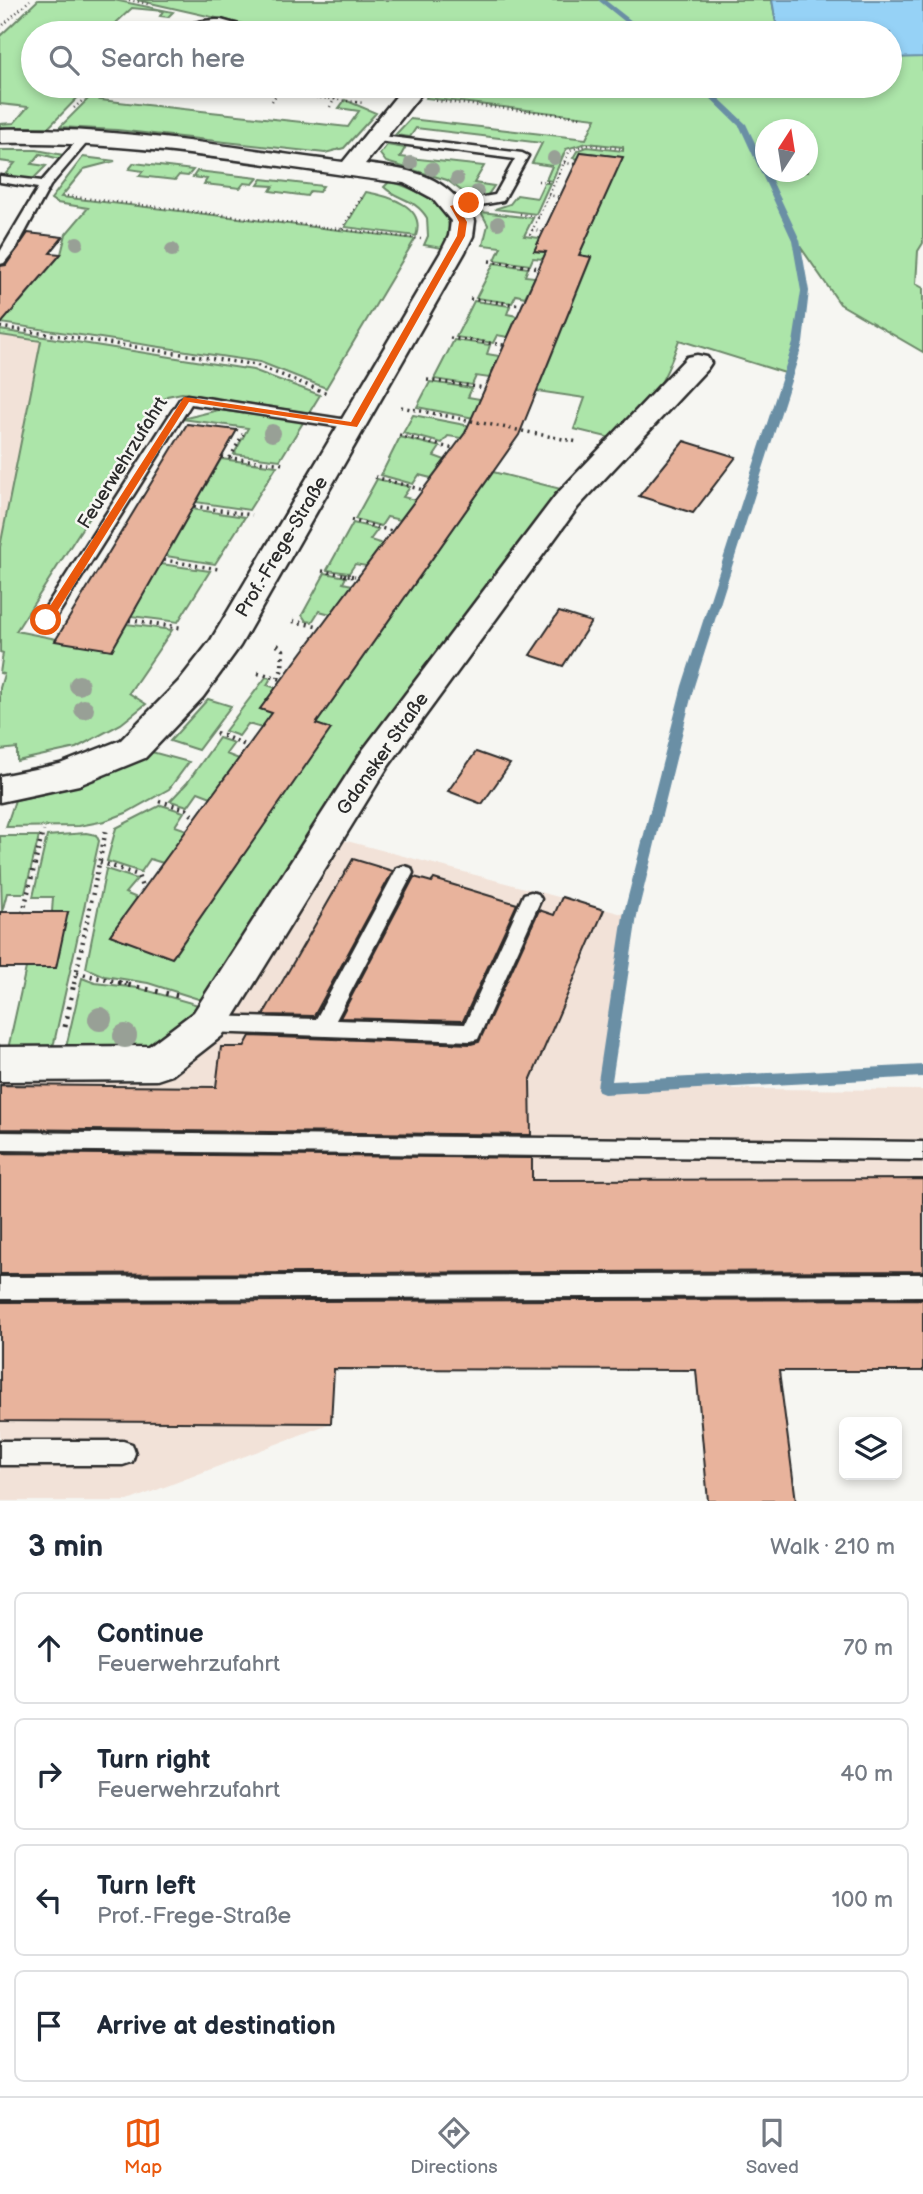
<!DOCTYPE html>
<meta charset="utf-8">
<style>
body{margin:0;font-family:"Balsamiq Sans",sans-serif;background:#f2f2f3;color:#1f2937}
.controls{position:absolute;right:21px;bottom:21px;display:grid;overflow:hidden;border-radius:10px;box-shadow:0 4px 10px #0003}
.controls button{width:63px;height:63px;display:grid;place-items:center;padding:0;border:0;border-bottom:2px solid #e0e1e3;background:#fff;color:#1f2937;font:35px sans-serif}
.compass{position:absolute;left:755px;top:119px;width:63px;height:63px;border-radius:50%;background:#fff;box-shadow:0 4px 10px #0003;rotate:12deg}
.stop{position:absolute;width:21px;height:21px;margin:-16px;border:5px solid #ea580c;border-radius:50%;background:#fff}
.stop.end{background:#ea580c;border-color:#fff;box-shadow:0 2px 7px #0008}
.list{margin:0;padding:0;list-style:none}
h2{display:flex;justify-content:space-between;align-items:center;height:91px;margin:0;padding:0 28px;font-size:30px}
h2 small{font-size:23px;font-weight:400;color:#747a83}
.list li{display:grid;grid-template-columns:46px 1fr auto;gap:21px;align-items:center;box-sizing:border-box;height:112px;margin:0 14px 14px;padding:0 14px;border:2px solid #e0e1e3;border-radius:10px}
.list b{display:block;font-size:26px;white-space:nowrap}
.list p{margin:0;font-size:23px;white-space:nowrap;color:#747a83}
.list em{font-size:23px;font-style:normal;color:#747a83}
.icon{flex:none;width:38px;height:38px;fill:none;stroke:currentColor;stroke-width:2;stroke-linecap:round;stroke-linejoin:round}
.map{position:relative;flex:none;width:923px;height:1501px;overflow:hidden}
.search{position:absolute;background:#fff;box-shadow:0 4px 10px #0003;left:21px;right:21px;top:21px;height:77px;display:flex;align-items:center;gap:18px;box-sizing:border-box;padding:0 24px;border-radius:38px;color:#747a83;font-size:26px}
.sheet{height:595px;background:#fff}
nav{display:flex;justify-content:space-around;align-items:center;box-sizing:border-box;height:98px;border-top:2px solid #e0e1e3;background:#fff;font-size:19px;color:#747a83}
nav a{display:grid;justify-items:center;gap:4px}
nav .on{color:#ea580c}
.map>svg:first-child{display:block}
</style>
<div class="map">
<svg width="923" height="1501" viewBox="0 0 923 1501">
<rect width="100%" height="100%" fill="#f6f6f2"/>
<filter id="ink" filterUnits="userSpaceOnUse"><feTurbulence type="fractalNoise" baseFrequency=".0143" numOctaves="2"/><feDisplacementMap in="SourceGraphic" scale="14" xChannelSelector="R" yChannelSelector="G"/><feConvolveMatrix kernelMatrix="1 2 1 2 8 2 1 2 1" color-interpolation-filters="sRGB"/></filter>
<g filter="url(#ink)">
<!-- built -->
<path fill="#f2e2d8" d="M0 335 41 341 0 547Z
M328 836 630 916 604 1088 923 1090V1371L335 1369 331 1423 128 1501H0V1064L157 1063Z"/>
<!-- green -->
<path fill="#ace5a9" stroke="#6c886a" stroke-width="2" fill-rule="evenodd" d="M38 0H114L173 12 168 17 160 16 163 11 132 8 105 33H33V86H89L49 127H0V124L14 123 28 107 0 104V36Z
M137 0H772L777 28 780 33H283Z
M903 56 923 57V243L918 251 916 284 923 288V352L840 304 797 242 805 291 798 343 788 374 679 340C664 385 649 405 619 440L574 429 585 398 537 391 591 258 579 255 622 157 582 152 578 159 573 158 577 151 587 147 623 151V147L587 143 566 149 552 181 546 180 552 166 532 163 542 143 416 128 410 137 395 135 410 119 586 139 596 118 426 98 429 89 427 86H890V58ZM766 130H808V172H766Z
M101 86H112L100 100 348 127 359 111 339 108 345 100 376 113 344 148 325 153 117 130 60 127Z
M387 145 405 148 400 157 484 166 474 183 494 186 487 196 472 199 447 180 386 162 380 154Z
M0 150H37L63 155 60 159 40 154 32 164 46 166 32 180 3 177 15 163 0 161Z
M83 157 115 161 84 169 61 197 415 239 326 388 260 362 0 323V300L20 302 61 254 66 234 88 208 57 203 51 199Z
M134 163 193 170 188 176 179 175 175 180 139 176 143 171 129 169Z
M197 171 258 178 253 184 244 183 240 188 204 184 207 179 193 177Z
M262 179 323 186 319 192 310 191 307 196 270 191 273 186 258 185Z
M390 181C420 191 466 208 442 248L424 245 428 236 427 218C415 198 397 200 384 187Z
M544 183H550L536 214 495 209 510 204 517 195 537 198Z
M366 192C389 196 426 206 416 236L345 227Z
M481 212 533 218 524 236 540 238 535 251 546 252 543 259 533 258 530 265 495 260 501 247 483 245 488 225Z
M494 263 528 268 525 276 535 277 525 297 516 295 512 303 476 298Z
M474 301 510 306 507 314 517 316 508 337 497 335 493 343 456 337Z
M0 330 253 370 320 395 309 413 182 393 167 396 16 631 112 650 127 624 172 630 129 693 146 704 121 724 76 748 17 761V748L0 750V688L4 674 0 673 3 653 0 652V547L41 341 0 335Z
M454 340 490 345 487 354 499 356 489 378 476 376 472 385 434 379Z
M430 382 472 388 468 397 480 399 474 418 417 407Z
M218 410 304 421 280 460 234 454 248 428 182 419Z
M413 415 470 426 461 438 448 436 442 443 403 433Z
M400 437 440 447 434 456 445 460 431 478 419 475 413 484 381 475Z
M221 459 277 466 249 510 196 502Z
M493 472 561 489 422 685 211 1003 148 983 104 976 86 968 106 869 137 879 125 893 137 898 110 935 173 957 330 729 316 724Z
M377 479 410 487 403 497 415 500 400 520 387 517 381 526 355 519Z
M192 509 245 517 215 564 166 556Z
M353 523 378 529 370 540 383 544 366 566 355 564 349 573 327 570Z
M161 564 210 571 178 622 131 616Z
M325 573 346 577 343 583 352 585 331 614 319 611 312 622 306 621 302 615Z
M266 677 271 678 267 685 276 688 260 709 272 713 262 728 248 724 239 736 225 731Z
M208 699 231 706 198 750 170 741Z
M219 738 234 743 226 754 239 759 211 797 198 792 188 806 170 801 187 783Z
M148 751 189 762 169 789 126 813 105 821 79 826 6 827 15 800C62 791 107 778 148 751Z
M161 805 184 812 175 826 187 830 163 863 150 859 141 872 107 861 116 828Z
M86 833 96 835 99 841 54 1043 48 1048 8 1049 26 968 68 912H52L53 897H33L47 836Z
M0 836H39L25 893H7L2 912Z
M82 978 95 983 138 988 209 1008 177 1044 64 1056Z"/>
<!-- water -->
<path fill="#96d2f6" stroke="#6b8fa5" stroke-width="2" d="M772 0H923V57L890 58V33H780L777 28Z"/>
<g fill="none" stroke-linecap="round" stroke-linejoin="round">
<!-- stream -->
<path fill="#6b8fa5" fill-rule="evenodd" d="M598 0H605L647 33H639Z
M698 86H706L746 124 766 166V172H768L800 240 809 291 803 343 694 686 637 916 612 1081 923 1065V1077L604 1094 599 1092 597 1088 623 916 682 686 793 343 801 291 792 240 740 127Z"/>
</g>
<!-- building -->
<path fill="#e8b39c" stroke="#2b2b2b" stroke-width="2" d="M581 152 623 157 579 255 591 257 519 435 316 724 331 729 172 958 110 935 272 713 260 709 465 433 546 252 534 251Z
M28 233 63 237 50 253 61 254 0 325V266L6 265Z
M187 424 237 430 112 650 55 641Z
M684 441 736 457 693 513 639 496Z
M559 612 591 622 563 666 530 655Z
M476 752 510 764 482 804 448 791Z
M353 859 393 871 314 1016 263 1015Z
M414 877 432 882 434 879 517 904 463 1021 340 1018Z
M562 897 604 910 530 1081 531 1135 0 1129V1085L216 1087 221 1047H244L250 1036 471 1044 479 1042 539 910 554 915Z
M0 912H68L56 968H0Z
M0 1153 532 1158V1180L923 1179V1271L0 1274Z
M923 1299V1371H779L796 1501H708L696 1370 334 1369 331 1423 0 1421V1302Z"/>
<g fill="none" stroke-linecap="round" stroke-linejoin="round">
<defs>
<path id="service" d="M374 135 522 153 528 156 503 201 453 210 447 206 449 203 495 195 515 159 370 140V136Z
M81 136 91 138 50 186 17 247 4 263 0 264V252L38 188 0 182V176L42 181Z
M187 395 354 421 361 425 354 429 191 404 52 624H40L38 620 40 616 180 399Z
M404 866 411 868 413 873 336 1020 465 1024 524 894 531 892 538 894 541 899 478 1039 471 1041 208 1032 201 1030 198 1024 201 1018 208 1016 316 1019 397 868Z
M0 1132 923 1142V1160L0 1150Z
M923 1274V1296L0 1299V1277Z
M0 1441H123L132 1444 135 1453 132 1462 123 1465H0Z"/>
<path id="minor" d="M221 20 242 26 251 33H177C186 22 207 20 221 20Z
M397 86H417L420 95 365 164C420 172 442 173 475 221L473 236 465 252 240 646 203 697 145 758 79 785 0 802V776L60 764 121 740 179 681 211 640 441 252 449 236 451 221 432 198 404 183C270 166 135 140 0 143V129C115 127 229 147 343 162L398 94Z
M697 355 707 357 711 363 707 369 578 507 387 768 222 1036 172 1075 157 1080 0 1081V1047L149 1046 194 1012 363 750 556 495 687 357Z"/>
</defs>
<!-- service casing -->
<use href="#service" stroke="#2b2b2b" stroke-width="5"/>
<!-- minor casing -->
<use href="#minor" stroke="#2b2b2b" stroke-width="5"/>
<!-- path-far3 -->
<path stroke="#2b2b2b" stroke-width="2.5" stroke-dasharray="1 3.5" stroke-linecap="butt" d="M129 0 148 4
M0 28 30 0
M222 86 364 103
M204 93 211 86
M272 101 278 92
M436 101 581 117
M330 107 335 98
M74 108 99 86
M564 163 575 164
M538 181 555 182
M548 195 560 197
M67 196 421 239
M520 214 539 217
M342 229 362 197
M532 230 543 231
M530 235 570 150 588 145 624 149"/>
<!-- path-far2 -->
<path stroke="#2b2b2b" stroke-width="3.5" stroke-dasharray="2 4.5" stroke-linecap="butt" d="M489 261 539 268
M470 299 522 305
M0 327 256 365 327 393
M450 338 504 345
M427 380 485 388
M401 407 578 442
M399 435 454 449
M222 457 284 464
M230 458 243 434
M375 477 423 490
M194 506 252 515
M351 520 392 531
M164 560 218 569
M322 571 355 576"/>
<!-- path-far1 -->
<path stroke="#2b2b2b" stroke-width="4.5" stroke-dasharray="2 5" stroke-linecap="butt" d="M344 575 359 577
M129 620 182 628
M293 621 321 627
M277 645 283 650 282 669 278 678
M258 673 282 679
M216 733 248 746
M159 801 186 809 195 818
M100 862 138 875 143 890
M23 913 43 831
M77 973 127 984
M74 984 106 830"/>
<!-- path -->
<path stroke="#2b2b2b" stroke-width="5" stroke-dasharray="2.5 7" stroke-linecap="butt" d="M119 983 178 996
M65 1027 74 983"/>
<!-- service -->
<use href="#service" fill="#f6f6f2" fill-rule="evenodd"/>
<!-- minor -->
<use href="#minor" fill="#f6f6f2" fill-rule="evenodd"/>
</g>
<!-- trees -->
<g fill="#98a096">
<circle cx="554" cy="158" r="7"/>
<circle cx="411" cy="163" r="7"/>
<circle cx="432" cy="169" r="7"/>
<circle cx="457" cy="179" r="7"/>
<circle cx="477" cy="192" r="7"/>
<circle cx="498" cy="223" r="7"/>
<circle cx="77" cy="243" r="7"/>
<circle cx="172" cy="250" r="7"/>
<circle cx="272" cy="433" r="9"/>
<circle cx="79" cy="685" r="10"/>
<circle cx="84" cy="709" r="10"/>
<circle cx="100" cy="1019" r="12"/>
<circle cx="125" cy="1036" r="12"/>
</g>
</g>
<!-- route -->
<path fill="#ea580c" d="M469 201 472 205 458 207 467 222 465 236 357 427 189 402 50 623H43L41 620 184 397 351 422 457 236 459 222 450 206Z"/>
<g text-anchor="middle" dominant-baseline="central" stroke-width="5" stroke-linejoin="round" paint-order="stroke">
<!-- street labels -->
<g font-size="19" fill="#2b2b2b" stroke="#f6f6f2">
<text transform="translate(123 463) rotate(-58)">Feuerwehrzufahrt</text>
<text transform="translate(282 547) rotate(-59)">Prof.-Frege-Straße</text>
<text transform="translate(383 754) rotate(-55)">Gdansker Straße</text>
</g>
</g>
</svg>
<div class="controls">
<button><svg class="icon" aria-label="layers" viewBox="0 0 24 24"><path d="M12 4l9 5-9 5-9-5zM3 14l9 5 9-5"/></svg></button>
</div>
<svg class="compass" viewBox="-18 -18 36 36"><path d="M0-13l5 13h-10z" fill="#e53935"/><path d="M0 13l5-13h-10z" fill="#747a83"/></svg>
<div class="stop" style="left:46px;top:620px"></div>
<div class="stop end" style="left:469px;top:203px"></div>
<div class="search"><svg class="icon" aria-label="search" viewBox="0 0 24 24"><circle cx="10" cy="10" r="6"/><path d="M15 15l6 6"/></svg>Search here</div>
</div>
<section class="sheet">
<h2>3 min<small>Walk · 210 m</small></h2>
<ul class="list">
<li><svg class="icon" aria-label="ahead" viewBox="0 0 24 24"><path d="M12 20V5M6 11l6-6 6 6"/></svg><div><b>Continue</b><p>Feuerwehrzufahrt</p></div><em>70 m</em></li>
<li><svg class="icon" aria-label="right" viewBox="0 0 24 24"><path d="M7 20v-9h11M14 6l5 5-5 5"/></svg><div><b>Turn right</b><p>Feuerwehrzufahrt</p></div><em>40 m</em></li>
<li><svg class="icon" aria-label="left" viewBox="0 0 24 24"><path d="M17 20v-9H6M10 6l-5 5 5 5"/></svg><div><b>Turn left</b><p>Prof.-Frege-Straße</p></div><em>100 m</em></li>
<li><svg class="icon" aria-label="arrive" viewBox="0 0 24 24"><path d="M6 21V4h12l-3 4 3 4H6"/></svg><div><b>Arrive at destination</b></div></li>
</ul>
</section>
<nav>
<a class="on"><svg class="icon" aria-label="map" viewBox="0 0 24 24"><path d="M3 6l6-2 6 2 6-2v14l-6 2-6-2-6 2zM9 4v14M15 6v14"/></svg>Map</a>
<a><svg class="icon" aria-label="directions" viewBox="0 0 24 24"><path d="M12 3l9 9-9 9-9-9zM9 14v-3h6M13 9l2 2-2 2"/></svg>Directions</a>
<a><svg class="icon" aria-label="saved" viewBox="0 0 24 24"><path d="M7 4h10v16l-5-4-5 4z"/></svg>Saved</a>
</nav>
